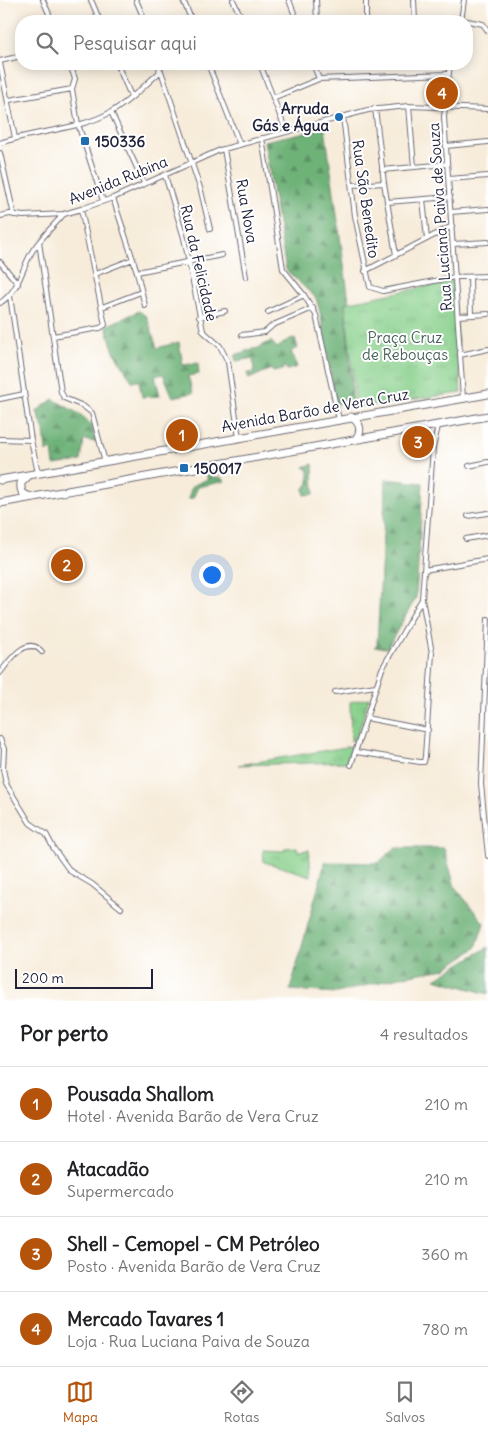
<!DOCTYPE html>
<html lang="pt">
<meta charset="utf-8">
<style>
body{margin:0;font-family:Delius,sans-serif;background:#f2f2f2;color:#202124}
.scale{position:absolute;left:15px;bottom:12px;width:138px;box-sizing:border-box;padding-left:5px;border:2px solid #22223b;border-top:0;font-size:14px;line-height:18px;white-space:nowrap;color:#22223b;-webkit-text-stroke:4px #fff;paint-order:stroke}
.you{position:absolute;left:211px;top:574px;width:18px;height:18px;margin:-12px;border:4px solid #fff;border-radius:50%;background:#1a73e8;box-shadow:0 0 0 8px #1a73e833}
.badge{display:grid;place-items:center;width:32px;height:32px;border-radius:50%;background:#b45309;color:#fff;font-size:16px;font-weight:700}
.pin{position:absolute;translate:-50% -50%;border:2px solid #fff;box-shadow:0 1px 5px #0006}
.list{margin:0;padding:0;list-style:none}
h2{display:flex;justify-content:space-between;align-items:center;height:65px;margin:0;padding:0 20px;font-size:21px}
h2 small{font-size:16px;font-weight:400;color:#757577}
.list li{display:grid;grid-template-columns:32px 1fr auto;gap:15px;align-items:center;box-sizing:border-box;height:75px;padding:0 20px;border-top:1px solid #e0e0e0}
.list b{display:block;font-size:19px;white-space:nowrap}
.list p{margin:0;font-size:16px;white-space:nowrap;color:#757577}
.list em{font-size:16px;font-style:normal;color:#757577}
.icon{flex:none;width:28px;height:28px;fill:none;stroke:currentColor;stroke-width:2;stroke-linecap:round;stroke-linejoin:round}
.map{position:relative;flex:none;width:488px;height:1001px;overflow:hidden}
.search{position:absolute;background:#fff;box-shadow:0 2px 12px #0003;left:15px;right:15px;top:15px;height:55px;display:flex;align-items:center;gap:12px;box-sizing:border-box;padding:0 18px;border-radius:20px;color:#757577;font-size:19px}
.sheet{height:365px;background:#fff}
nav{display:flex;justify-content:space-around;align-items:center;box-sizing:border-box;height:70px;border-top:1px solid #e0e0e0;background:#fff;font-size:14px;color:#757577}
nav a{display:grid;justify-items:center;gap:2px}
nav .on{color:#b45309}
.map>svg:first-child{display:block}
</style>
<div class="map">
<svg width="488" height="1001" viewBox="0 0 488 1001">
<defs>
<pattern id="forest-firs" width="22" height="20" patternUnits="userSpaceOnUse" patternTransform="scale(1.25)"><rect width="22" height="20" fill="#6eb278"/><path d="M5 1l3.5 6h-7zM16 11l3.5 6h-7z" fill="#5a9064"/></pattern>
<pattern id="park-tufts" width="24" height="20" patternUnits="userSpaceOnUse" patternTransform="scale(1.25)"><rect width="24" height="20" fill="#89d08c"/><path d="M3 7l-1-3M5 7V3M7 7l1-3M15 17l-1-3M17 17v-4M19 17l1-3" fill="none" stroke="#76b27a"/></pattern>
</defs>
<rect width="100%" height="100%" fill="#fff"/>
<filter id="ink" filterUnits="userSpaceOnUse"><feTurbulence type="fractalNoise" baseFrequency=".02" numOctaves="2"/><feDisplacementMap in="SourceGraphic" scale="10" xChannelSelector="R" yChannelSelector="G"/><feConvolveMatrix kernelMatrix="1 2 1 2 8 2 1 2 1" color-interpolation-filters="sRGB"/></filter>
<filter id="wash" filterUnits="userSpaceOnUse"><feTurbulence type="fractalNoise" baseFrequency=".0096" numOctaves="4" result="noise"/><feDisplacementMap in="SourceGraphic" scale="20" xChannelSelector="R" yChannelSelector="G"/><feGaussianBlur stdDeviation="1.12" result="paint"/><feColorMatrix in="noise" values="0 0 0 0 0 0 0 0 0 0 0 0 0 0 0 0 0 1.4 0 .05"/><feComposite in="paint" operator="in"/></filter>
<g filter="url(#wash)">
<rect width="100%" height="100%" fill="#f7ecda"/>
<!-- forest -->
<path fill="url(#forest-firs)" stroke="#486a5a" d="M325 128 349 301 345 303 353 402 336 404 320 312 316 298 286 270 264 141Z
M139 311 147 317 157 348 179 342 183 365 198 363 199 374 188 376 193 393 173 397 163 374 155 376 160 396 142 397 139 381H132L114 352 106 326Z
M295 338 298 348 291 351 297 367 287 370 284 366 283 370 273 372 271 369 249 379 247 373H254L253 358 236 361 235 357 237 354H243L247 349 251 352 252 348 256 349 271 341 277 348 290 339Z
M53 399 81 415 92 425 96 442 84 440 81 461 54 465 52 450 46 452 44 431 37 411Z
M313 464 314 494 305 495 304 488 309 484V470L304 467Z
M217 470 220 473 212 474 209 478H222L225 481 198 487 193 498 188 499 192 486 208 479 206 475 209 471Z
M386 479 423 483 416 598 387 648 374 647 377 644Z
M395 848H444L455 887 484 923 476 948 445 969 404 976 337 993 290 990 325 862 378 863Z
M488 947V994L435 979Z"/>
<!-- park -->
<path fill="url(#park-tufts)" stroke="#567964" d="M454 281 461 393 356 407 345 303Z
M369 698 356 740 351 741 350 702Z
M352 746 347 762 238 765Z
M297 847 298 851 309 850 311 876 264 862 263 850 285 851V848Z"/>
</g>
<g filter="url(#ink)">
<g fill="none" stroke-linecap="round" stroke-linejoin="round">
<defs>
<path id="street" d="M43 0 52 21
M91 0 100 21
M136 0 145 21
M183 0 192 21
M233 0 243 21
M289 0 297 21
M316 0 317 21
M414 0 415 21
M462 20 483 24 488 31
M366 21V0
M461 21 464 0
M0 61 21 56
M0 63 15 138
M70 64 75 79 72 89 78 124 103 201
M117 64 131 96
M208 64 240 145
M260 64 286 131
M313 64 319 79
M450 64 444 117 463 398
M159 73 160 64
M273 98 319 79 447 74
M9 100 72 89
M409 106 414 167
M375 108 384 183 396 255
M111 112 144 183
M343 116 355 216 370 287 383 291 455 277 488 276
M262 138 283 269 304 295 316 315 339 420
M0 143C36 130 77 131 111 112 129 102 146 84 161 71L201 191 210 229
M446 146 488 142
M224 149 246 277
M0 153 14 215
M382 170 447 164
M165 175 184 238 203 331 220 346 228 362 239 438
M448 179 488 176
M352 185 384 183
M113 198 137 272 145 306
M423 199 427 239
M387 202 450 197
M451 212 488 209
M0 216 10 214 23 216 64 214 81 209 113 198 220 150 368 110 409 106 488 109
M39 242 61 392 64 398 83 406 92 413 105 462
M453 244 488 242
M0 262 18 284
M365 271 452 226
M137 272 222 255
M95 274 133 259
M470 277 471 315
M10 296 31 440 38 473
M0 303C20 290 21 269 33 250 42 237 53 226 64 214
M102 307 141 292
M268 312 304 295
M458 316 488 314
M199 317 225 311
M242 335 265 332 273 325 313 308
M53 336 100 328 105 325 81 209
M460 355 488 349
M0 399 24 394
M0 439 31 440
M469 466 488 462
M468 516 488 513
M466 539 488 535
M424 570 488 559
M488 619 481 784 488 856
M0 673C9 661 27 634 42 652
M335 692 376 686
M366 718 428 730
M0 739 4 749 3 769 6 784 30 823 46 834 54 849 70 871 92 884 121 908
M356 752 420 762H424L425 756 432 653 422 599 433 448 438 426
M351 765 382 669 422 599"/>
<path id="highway" d="M351 417C361 423 362 431 356 439
M28 476 21 483C20 492 23 495 32 497
M0 480 488 394
M0 503 488 416"/>
</defs>
<!-- street casing -->
<use href="#street" stroke="#6d6973" stroke-width="6"/>
<!-- highway casing -->
<use href="#highway" stroke="#6d6973" stroke-width="9"/>
<!-- street -->
<use href="#street" stroke="#fff" stroke-width="4"/>
<!-- highway -->
<use href="#highway" stroke="#fff" stroke-width="7"/>
</g>
</g>
<!-- markers -->
<g fill="#1f6fb2" stroke="#fff" stroke-width="2">
<circle cx="339" cy="117" r="5"/>
<rect x="80" y="136" width="10" height="10" rx="2.5"/>
<rect x="179" y="463" width="10" height="10" rx="2.5"/>
</g>
<g text-anchor="middle" dominant-baseline="central" stroke-width="4" stroke-linejoin="round" paint-order="stroke">
<!-- poi labels -->
<g font-size="15" font-weight="bold" fill="#22223b" stroke="#fff" text-anchor="start">
<text x="329" y="108" text-anchor="end">Arruda<tspan x="329" dy="17">Gás e Água</tspan></text>
<text x="95" y="141">150336</text>
<text x="194" y="468">150017</text>
</g>
<!-- street labels -->
<g font-size="15" fill="#22223b" stroke="#fff">
<text transform="translate(118 180) rotate(-22)">Avenida Rubina</text>
<text transform="translate(366 199) rotate(82)">Rua São Benedito</text>
<text transform="translate(247 211) rotate(80)">Rua Nova</text>
<text transform="translate(440 217) rotate(-94)">Rua Luciana Paiva de Souza</text>
<text transform="translate(199 263) rotate(77)">Rua da Felicidade</text>
<text transform="translate(315 410) rotate(-10)">Avenida Barão de Vera Cruz</text>
</g>
<!-- park labels -->
<g font-size="15" fill="#465f57" stroke="#fff">
<text x="405" y="337">Praça Cruz<tspan x="405" dy="17">de Rebouças</tspan></text>
</g>
</g>
</svg>
<div class="scale">200 m</div>
<div class="you"></div>
<div class="pin badge" style="left:182px;top:435px">1</div>
<div class="pin badge" style="left:67px;top:565px">2</div>
<div class="pin badge" style="left:418px;top:442px">3</div>
<div class="pin badge" style="left:442px;top:93px">4</div>
<div class="search"><svg class="icon" aria-label="search" viewBox="0 0 24 24"><circle cx="10" cy="10" r="6"/><path d="M15 15l6 6"/></svg>Pesquisar aqui</div>
</div>
<section class="sheet">
<h2>Por perto<small>4 resultados</small></h2>
<ul class="list">
<li><span class="badge">1</span><div><b>Pousada Shallom</b><p>Hotel · Avenida Barão de Vera Cruz</p></div><em>210 m</em></li>
<li><span class="badge">2</span><div><b>Atacadão</b><p>Supermercado</p></div><em>210 m</em></li>
<li><span class="badge">3</span><div><b>Shell - Cemopel - CM Petróleo</b><p>Posto · Avenida Barão de Vera Cruz</p></div><em>360 m</em></li>
<li><span class="badge">4</span><div><b>Mercado Tavares 1</b><p>Loja · Rua Luciana Paiva de Souza</p></div><em>780 m</em></li>
</ul>
</section>
<nav>
<a class="on"><svg class="icon" aria-label="map" viewBox="0 0 24 24"><path d="M3 6l6-2 6 2 6-2v14l-6 2-6-2-6 2zM9 4v14M15 6v14"/></svg>Mapa</a>
<a><svg class="icon" aria-label="directions" viewBox="0 0 24 24"><path d="M12 3l9 9-9 9-9-9zM9 14v-3h6M13 9l2 2-2 2"/></svg>Rotas</a>
<a><svg class="icon" aria-label="saved" viewBox="0 0 24 24"><path d="M7 4h10v16l-5-4-5 4z"/></svg>Salvos</a>
</nav>
